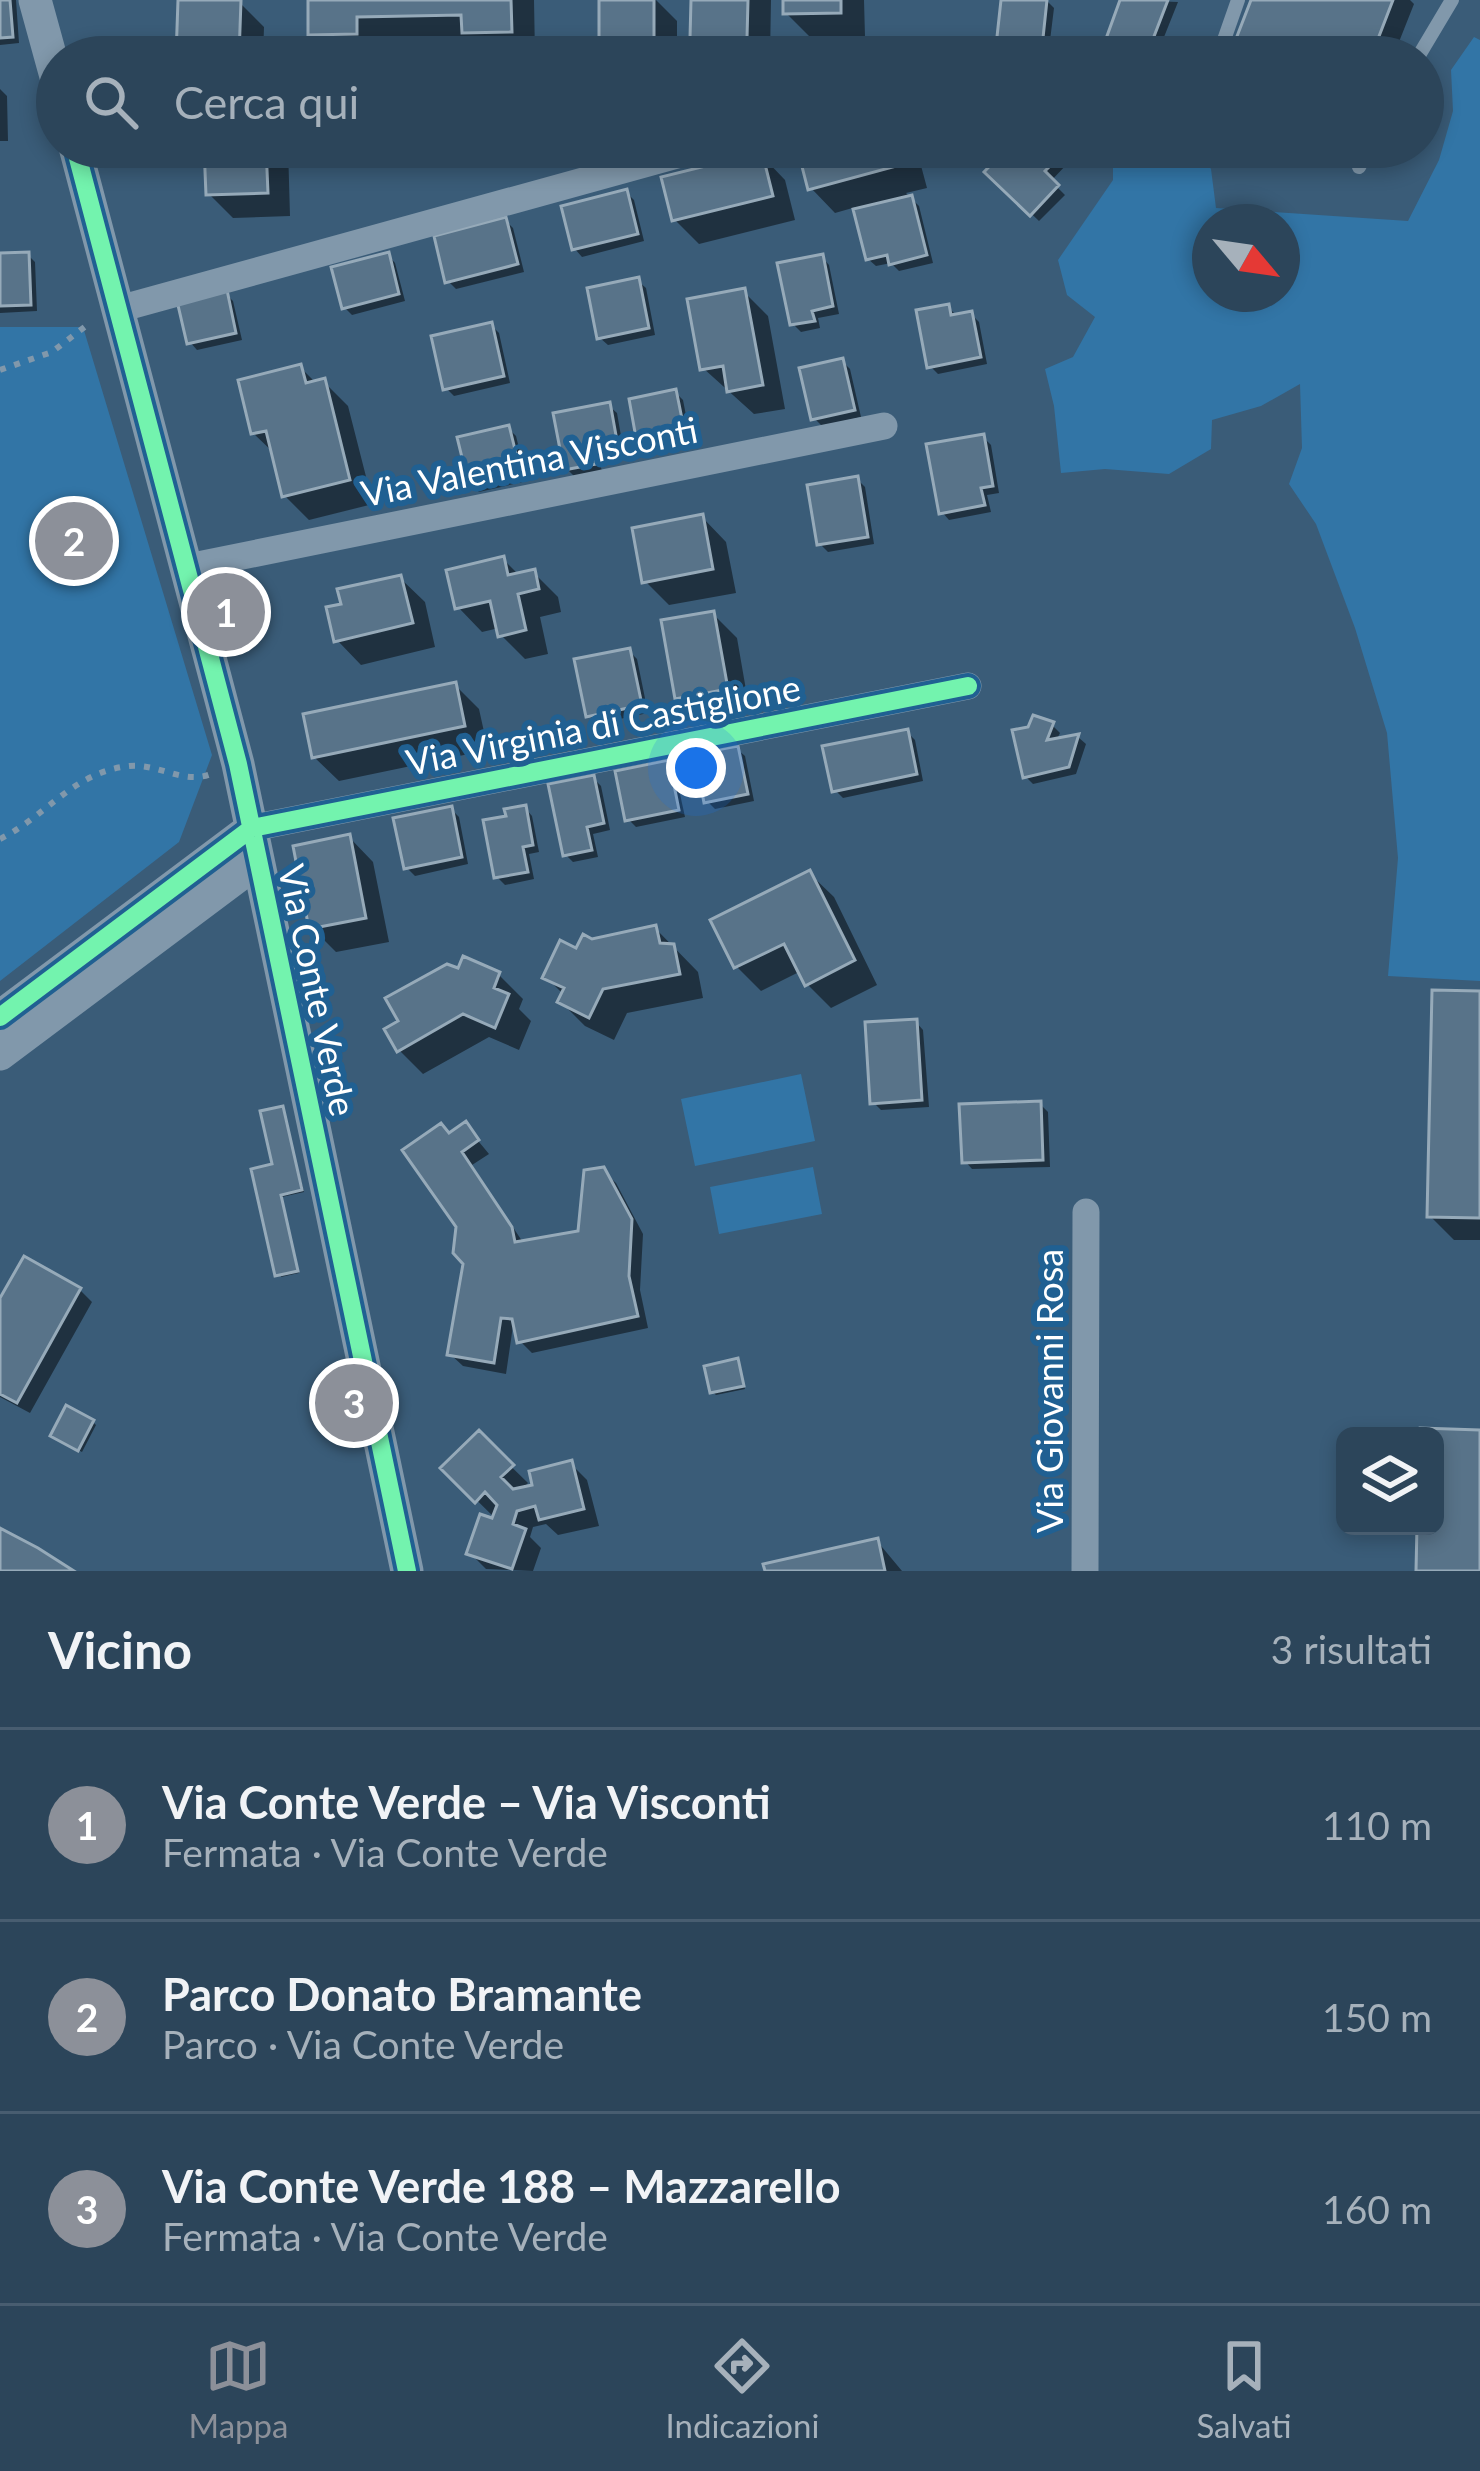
<!DOCTYPE html>
<html lang="it">
<meta charset="utf-8">
<style>
body{margin:0;font-family:Lato,sans-serif;background:#344c60;color:#f1f3f6}
.controls{position:absolute;right:36px;bottom:36px;display:grid;overflow:hidden;border-radius:18px;box-shadow:0 6px 18px #0003}
.controls button{width:108px;height:108px;display:grid;place-items:center;padding:0;border:0;border-bottom:3px solid #485d70;background:#2c455a;color:#f1f3f6;font:60px sans-serif}
.compass{position:absolute;left:1192px;top:204px;width:108px;height:108px;border-radius:50%;background:#2c455a;box-shadow:0 6px 18px #0003;rotate:119deg}
.you{position:absolute;left:696px;top:768px;width:42px;height:42px;margin:-30px;border:9px solid #fff;border-radius:50%;background:#1a73e8;box-shadow:0 0 0 18px #1a73e833}
.badge{display:grid;place-items:center;width:78px;height:78px;border-radius:50%;background:#8c9099;color:#fff;font-size:39px;font-weight:700}
.pin{position:absolute;translate:-50% -50%;border:6px solid #fff;box-shadow:0 3px 12px #0006}
.list{margin:0;padding:0;list-style:none}
h2{display:flex;justify-content:space-between;align-items:center;height:156px;margin:0;padding:0 48px;font-size:51px}
h2 small{font-size:39px;font-weight:400;color:#a6b1bb}
.list li{display:grid;grid-template-columns:78px 1fr auto;gap:36px;align-items:center;box-sizing:border-box;height:192px;padding:0 48px;border-top:3px solid #485d70}
.list b{display:block;font-size:45px;white-space:nowrap}
.list p{margin:0;font-size:39px;white-space:nowrap;color:#a6b1bb}
.list em{font-size:39px;font-style:normal;color:#a6b1bb}
.icon{flex:none;width:66px;height:66px;fill:none;stroke:currentColor;stroke-width:2;stroke-linecap:round;stroke-linejoin:round}
.map{position:relative;flex:none;width:1480px;height:1571px;overflow:hidden}
.search{position:absolute;background:#2c455a;box-shadow:0 6px 18px #0003;left:36px;right:36px;top:36px;height:132px;display:flex;align-items:center;gap:30px;box-sizing:border-box;padding:0 42px;border-radius:66px;color:#a6b1bb;font-size:45px}
.sheet{height:732px;background:#2c455a}
nav{display:flex;justify-content:space-around;align-items:center;box-sizing:border-box;height:168px;border-top:3px solid #485d70;background:#2c455a;font-size:33px;color:#a6b1bb}
nav a{display:grid;justify-items:center;gap:6px}
nav .on{color:#8c9099}
.map>svg:first-child{display:block}
</style>
<div class="map">
<svg width="1480" height="1571" viewBox="0 0 1480 1571">
<rect width="100%" height="100%" fill="#3a5c78"/>
<!-- green -->
<path fill="#3275a6" fill-rule="evenodd" d="M1474 37 1480 40V981L1388 976 1398 858 1387 733 1355 628 1316 524 1289 484 1302 448 1300 384 1261 406 1212 420 1211 449 1169 474 1105 469 1061 473 1054 406 1045 369 1073 357 1095 317 1067 295 1058 260 1113 180V147H1197L1211 169 1216 208 1408 221 1439 160 1453 111 1451 70ZM1282 222V294H1210V222Z
M0 327H83L212 755 179 842 0 981Z
M801 1074 815 1141 695 1166 681 1099Z
M813 1167 822 1214 719 1234 710 1187Z"/>
<!-- shadow -->
<path fill="#0007" d="M0 0H16L19 43 0 45Z
M311 0H534L535 56H489L471 39 380 40V57H335L311 33Z
M602 0H656L677 21V57H602Z
M694 0H771L770 57H714L693 36Z
M786 0H864L865 37H810L786 13Z
M1004 0H1046L1054 8 1048 57H1001L998 53Z
M1124 0 1178 2 1156 57 1118 43 1110 35Z
M1254 0H1410L1414 4 1393 57H1232Z
M240 3 264 27 263 57H179Z
M0 89 7 96 8 141H0Z
M207 147H288L290 216 233 218 209 194Z
M800 147H916L927 188 906 193 919 206 933 263 899 271 891 263 876 266 868 259 856 207 835 213 811 188Z
M1012 147H1050L1067 164 1051 181 1065 195 1039 221 988 172Z
M761 155 785 180 795 220 699 244 675 220Z
M627 193 634 200 644 241 582 257 575 249Z
M505 220 513 228 524 272 456 289 448 281Z
M28 255 35 262 37 311 0 313V256Z
M388 255 395 263 405 301 352 315 344 307Z
M822 257 829 265 839 314 818 318 820 328 801 332 793 324Z
M638 281 646 288 655 335 608 345 600 338Z
M744 292 768 316 785 409 754 414 703 368Z
M226 294 233 301 242 340 197 350 190 342Z
M948 307 956 315 971 314 979 322 987 364 938 374 930 366Z
M491 325 499 333 510 383 454 396 446 388Z
M842 361 850 369 861 417 822 426 814 418Z
M300 367 317 384 324 382 348 406 373 504 309 520 285 496 275 454 253 433Z
M675 392 683 400 692 446 649 455 641 447Z
M609 406 617 413 625 459 600 464 602 471 574 476 567 469Z
M508 428 516 436 527 481 479 492 471 485Z
M983 437 991 445 999 493 987 495 991 512 949 520 942 512Z
M857 479 865 487 874 544 828 552 820 544Z
M702 517 726 542 736 593 669 605 645 581Z
M503 559 520 576 534 573 558 597 561 612 540 617 548 654 525 659 501 635 499 628 482 632 458 607Z
M400 578 425 602 435 647 361 665 337 640Z
M713 614 737 638 750 713 702 722 678 697Z
M629 651 637 659 648 713 596 724 589 716Z
M455 685 479 709 488 750 339 781 314 757Z
M1052 725 1060 733 1056 741 1078 737 1086 744 1076 774 1033 784 1025 776Z
M907 732 915 740 923 781 843 798 835 790Z
M737 749 745 756 754 801 715 809 707 801Z
M668 763 675 771 685 817 636 827 628 819Z
M593 778 601 786 610 830 593 834 598 857 573 862 566 855Z
M525 808 532 816 539 852 529 854 534 879 505 885 497 877 509 819Z
M451 809 459 817 468 864 415 876 407 868Z
M349 837 373 862 389 942 336 952 312 928Z
M809 873 834 897 877 985 831 1008 807 984 801 971 761 991 737 967Z
M655 928 698 972 703 998 627 1013 614 1040 585 1026 561 1002 564 995 546 977 592 942Z
M499 975 523 999 519 1009 531 1021 519 1050 489 1037 423 1074 399 1050Z
M1480 994V1240H1454L1430 1216Z
M916 1022 923 1030 929 1107 881 1110 873 1102Z
M1040 1104 1048 1112 1050 1167 972 1169 965 1161Z
M283 1109 304 1192 282 1197 299 1273 281 1277 276 1167Z
M465 1125 489 1154 472 1165 524 1244 581 1233 603 1171 616 1183 643 1234 640 1290 648 1328 532 1353 520 1341 514 1319 506 1374 463 1366 450 1354 466 1263 450 1136Z
M80 1290 92 1302 30 1413 0 1397V1305Z
M738 1362 745 1389 716 1395 713 1392Z
M93 1422 96 1425 82 1452 56 1438Z
M478 1434 528 1483 520 1491 532 1488 571 1464 587 1480 599 1526 558 1535 546 1524 533 1527 530 1537 541 1548 533 1571 486 1569 470 1553 501 1524 444 1468Z
M877 1541 902 1571H768Z"/>
<!-- building -->
<path fill="#587389" stroke="#96aab9" stroke-width="3" d="M0 0H10L13 37 0 38Z
M178 0H241L239 57H176Z
M308 0H511L512 32 462 33 461 15 357 17V34L308 35Z
M599 0H654V57H599Z
M691 0H748L747 38H690Z
M783 0H841V13L783 14Z
M1001 0H1047L1041 57 995 55Z
M1120 0H1168L1148 52 1107 36Z
M1251 0H1393L1371 57H1229Z
M204 147H266L268 193 206 195Z
M797 147H900L904 164 808 190Z
M1008 147H1054L1062 154 1045 171 1059 185 1030 216 984 172Z
M762 152 773 196 672 221 661 177Z
M627 189 638 234 572 250 561 206Z
M912 195 927 255 889 265 887 255 866 260 853 209Z
M506 217 518 264 445 283 434 236Z
M29 252 31 305 0 306V253Z
M389 252 399 294 342 309 331 267Z
M823 254 833 306 812 311 815 321 790 325 777 263Z
M639 277 649 328 597 339 587 288Z
M745 288 763 385 727 392 723 366 700 370 687 299Z
M227 290 236 333 187 344 177 301Z
M949 304 951 315 972 311 981 357 927 368 916 310Z
M492 322 504 376 443 390 431 336Z
M843 358 855 410 811 420 799 368Z
M301 364 306 383 325 378 350 480 282 497 266 431 251 434 238 380Z
M676 389 686 439 638 449 629 399Z
M610 402 619 452 595 457 596 464 564 470 553 413Z
M509 425 521 474 469 486 457 437Z
M984 434 993 486 981 488 985 505 939 514 926 444Z
M858 476 868 537 817 545 807 485Z
M703 514 713 569 642 583 632 528Z
M504 556 508 575 535 569 539 589 518 594 526 630 498 637 490 601 455 609 446 570Z
M401 575 413 623 334 642 326 607 341 604 337 589Z
M714 611 728 689 675 699 661 620Z
M630 648 642 705 586 717 574 659Z
M456 682 465 726 312 758 303 714Z
M1033 715 1054 722 1047 740 1079 734 1069 767 1023 778 1012 730 1028 727Z
M908 729 917 774 832 792 822 746Z
M738 746 748 794 704 803 695 754Z
M669 760 679 810 625 821 615 771Z
M594 775 604 823 587 827 592 850 563 856 548 784Z
M526 805 533 845 523 847 528 872 494 878 483 820 506 816 504 809Z
M452 806 462 857 404 869 393 818Z
M350 834 366 918 309 929 293 846Z
M810 870 855 960 805 986 784 944 734 968 710 920Z
M656 925 660 943 674 944 680 974 603 989 589 1018 557 1002 564 988 542 978 560 940 576 948 583 934 592 939Z
M463 956 500 972 494 988 509 994 495 1028 463 1014 397 1052 384 1029 398 1021 385 998 447 964 458 968Z
M1432 990 1480 991V1218L1427 1217Z
M917 1019 922 1100 870 1104 865 1022Z
M1041 1101 1043 1160 962 1163 959 1104Z
M283 1106 302 1190 281 1195 298 1271 275 1276 251 1169 272 1164 260 1111Z
M466 1121 479 1140 462 1152 512 1227 515 1242 578 1231 584 1170 604 1167 632 1219 629 1276 638 1316 517 1343 512 1319 501 1318 494 1363 447 1355 463 1264 453 1253 456 1227 402 1150 441 1123 449 1133Z
M24 1256 81 1288 17 1403 0 1394V1298Z
M738 1358 744 1386 710 1393 704 1366Z
M66 1405 94 1420 78 1451 50 1436Z
M1420 1428 1480 1430V1571H1416L1417 1526H1435V1436H1419Z
M479 1430 514 1465 501 1477 513 1489 532 1485 529 1471 572 1460 584 1509 539 1520 535 1506 517 1511 513 1524 526 1529 512 1569 466 1554 480 1514 492 1518 497 1505 485 1492 475 1503 440 1468Z
M0 1528 38 1548 74 1571H0Z
M878 1538 885 1571H765L763 1564Z"/>
<g fill="none" stroke-linecap="round" stroke-linejoin="round">
<!-- path -->
<path stroke="#8198ab" stroke-width="6" stroke-dasharray="6 9" stroke-linecap="butt" d="M0 370 52 352 91 322
M0 839C47 816 73 772 129 766 158 763 184 785 211 774"/>
<!-- service -->
<path stroke="#8198ab" stroke-width="14" d="M1218 57 1238 0
M1418 57 1452 0
M1359 167 1369 147"/>
<!-- minor -->
<path stroke="#8198ab" stroke-width="27" d="M119 309 706 147
M188 567 884 426
M252 828 968 686
M1085 1571 1086 1212"/>
<!-- tertiary -->
<path stroke="#8198ab" stroke-width="33" d="M35 0 57 80
M75 147 238 764 407 1571
M0 1017 252 828
M0 1054 258 861"/>
<defs>
<path id="cycleway" d="M75 147 238 764 407 1571
M0 1017 252 828 968 686"/>
</defs>
<!-- cycleway casing -->
<use href="#cycleway" stroke="#206092" stroke-width="26"/>
<!-- cycleway -->
<use href="#cycleway" stroke="#73f3ae" stroke-width="18"/>
</g>
<g text-anchor="middle" dominant-baseline="central" stroke-width="12" stroke-linejoin="round" paint-order="stroke">
<!-- street labels -->
<g font-size="36" fill="#fff" stroke="#206092">
<text transform="translate(529 461) rotate(-11)">Via Valentina Visconti</text>
<text transform="translate(603 724) rotate(-11)">Via Virginia di Castiglione</text>
<text transform="translate(318 990) rotate(78)">Via Conte Verde</text>
<text transform="translate(1049 1391) rotate(-90)">Via Giovanni Rosa</text>
</g>
</g>
</svg>
<div class="controls">
<button><svg class="icon" aria-label="layers" viewBox="0 0 24 24"><path d="M12 4l9 5-9 5-9-5zM3 14l9 5 9-5"/></svg></button>
</div>
<svg class="compass" viewBox="-18 -18 36 36"><path d="M0-13l5 13h-10z" fill="#e53935"/><path d="M0 13l5-13h-10z" fill="#a6b1bb"/></svg>
<div class="you"></div>
<div class="pin badge" style="left:226px;top:612px">1</div>
<div class="pin badge" style="left:74px;top:541px">2</div>
<div class="pin badge" style="left:354px;top:1403px">3</div>
<div class="search"><svg class="icon" aria-label="search" viewBox="0 0 24 24"><circle cx="10" cy="10" r="6"/><path d="M15 15l6 6"/></svg>Cerca qui</div>
</div>
<section class="sheet">
<h2>Vicino<small>3 risultati</small></h2>
<ul class="list">
<li><span class="badge">1</span><div><b>Via Conte Verde – Via Visconti</b><p>Fermata · Via Conte Verde</p></div><em>110 m</em></li>
<li><span class="badge">2</span><div><b>Parco Donato Bramante</b><p>Parco · Via Conte Verde</p></div><em>150 m</em></li>
<li><span class="badge">3</span><div><b>Via Conte Verde 188 – Mazzarello</b><p>Fermata · Via Conte Verde</p></div><em>160 m</em></li>
</ul>
</section>
<nav>
<a class="on"><svg class="icon" aria-label="map" viewBox="0 0 24 24"><path d="M3 6l6-2 6 2 6-2v14l-6 2-6-2-6 2zM9 4v14M15 6v14"/></svg>Mappa</a>
<a><svg class="icon" aria-label="directions" viewBox="0 0 24 24"><path d="M12 3l9 9-9 9-9-9zM9 14v-3h6M13 9l2 2-2 2"/></svg>Indicazioni</a>
<a><svg class="icon" aria-label="saved" viewBox="0 0 24 24"><path d="M7 4h10v16l-5-4-5 4z"/></svg>Salvati</a>
</nav>
